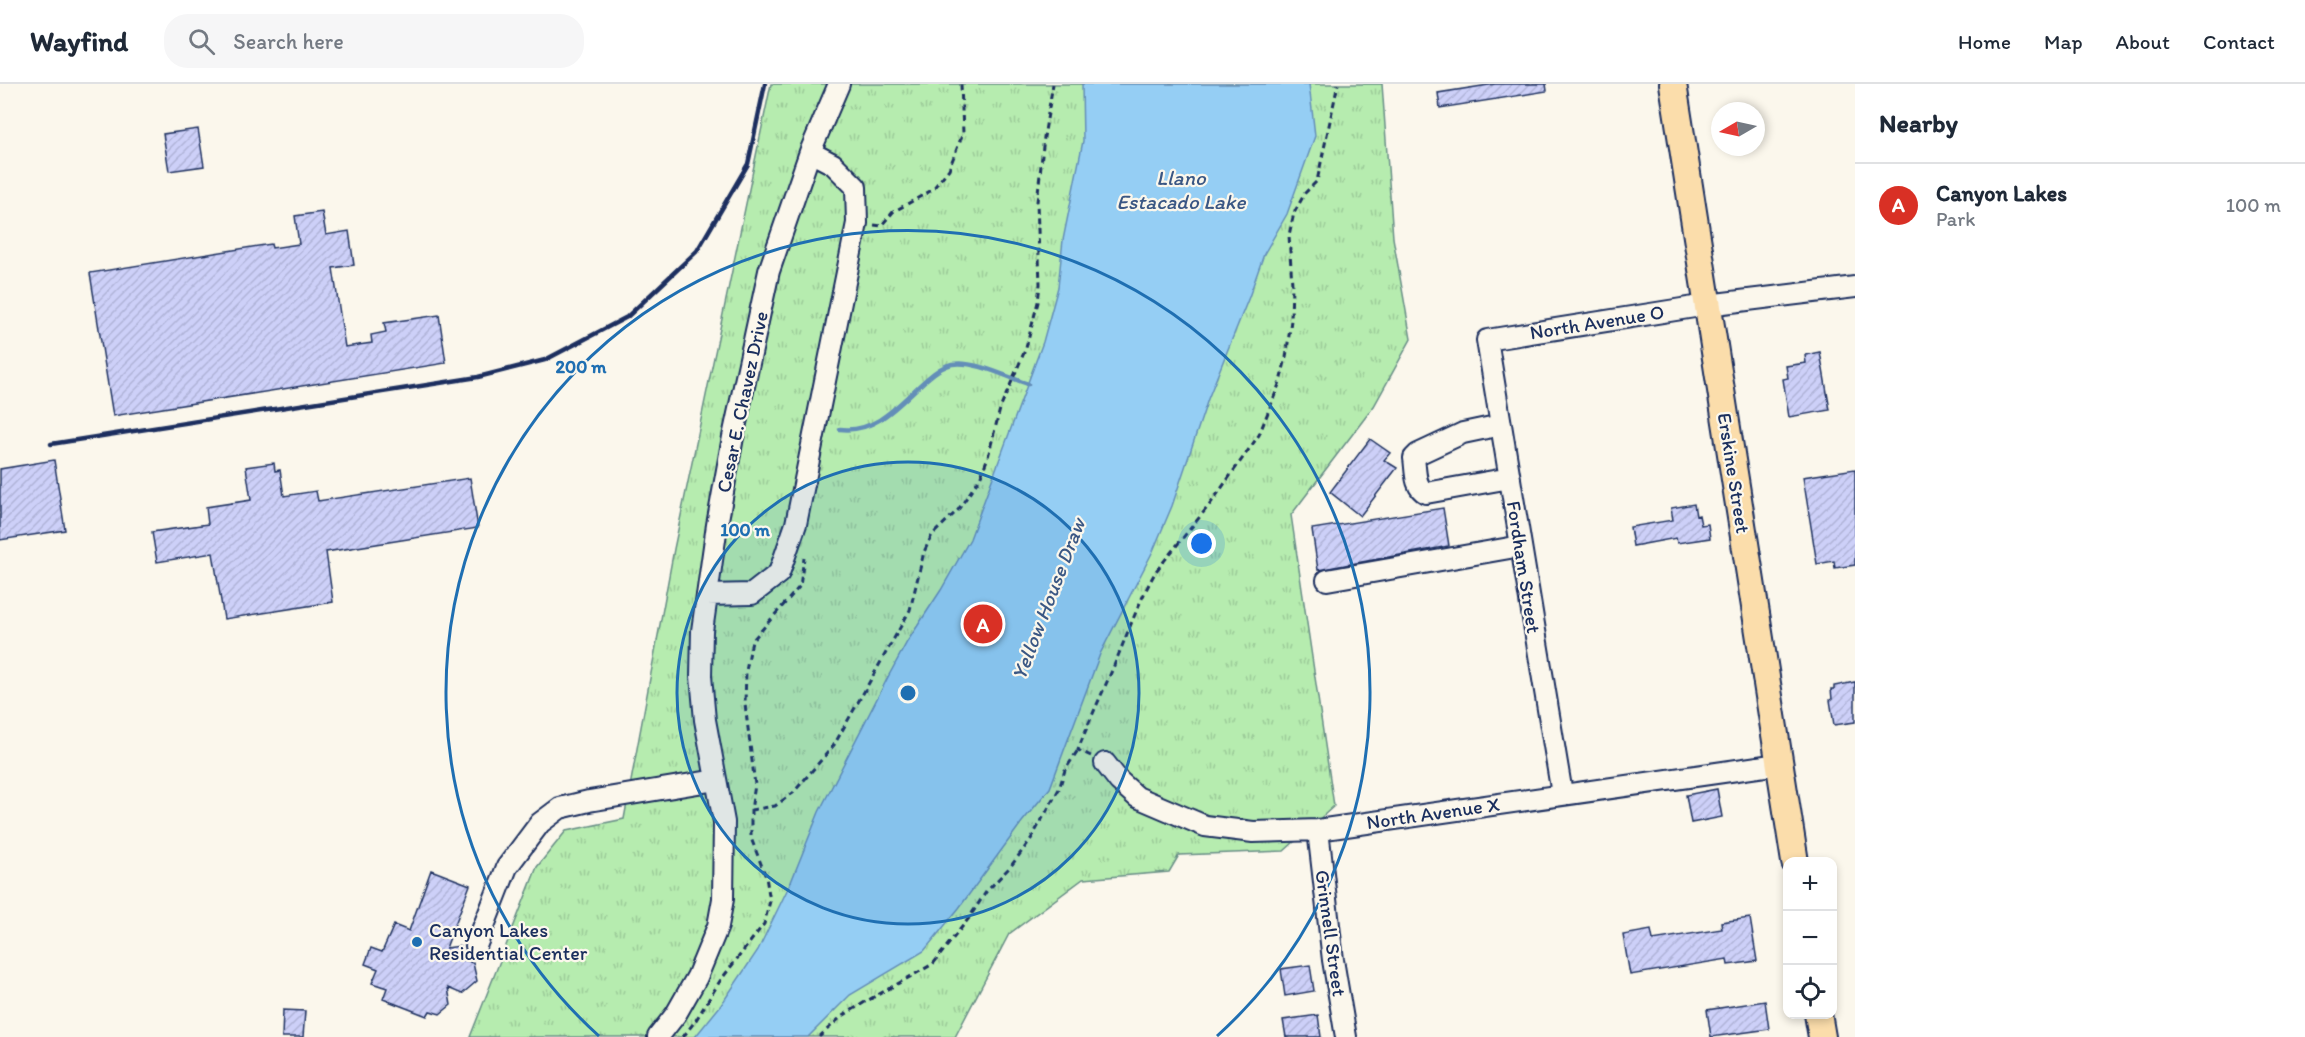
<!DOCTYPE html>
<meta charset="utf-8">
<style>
body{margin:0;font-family:Itim,sans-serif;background:#f6f6f7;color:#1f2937}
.controls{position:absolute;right:18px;bottom:18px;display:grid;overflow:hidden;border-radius:12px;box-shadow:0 3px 9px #0003}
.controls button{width:54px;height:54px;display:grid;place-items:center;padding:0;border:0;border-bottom:2px solid #e0e1e3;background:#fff;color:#1f2937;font:30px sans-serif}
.compass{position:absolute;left:1711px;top:18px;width:54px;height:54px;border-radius:50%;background:#fff;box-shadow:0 3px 9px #0003;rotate:261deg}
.you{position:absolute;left:1202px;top:460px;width:21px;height:21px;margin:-15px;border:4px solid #fff;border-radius:50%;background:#1a73e8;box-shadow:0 0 0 9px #1a73e833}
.badge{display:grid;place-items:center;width:39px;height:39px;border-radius:50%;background:#d93025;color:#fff;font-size:20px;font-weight:700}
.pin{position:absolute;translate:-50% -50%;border:3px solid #fff;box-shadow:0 2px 6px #0006}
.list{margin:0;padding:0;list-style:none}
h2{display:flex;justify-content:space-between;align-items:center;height:78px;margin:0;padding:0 24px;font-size:26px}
h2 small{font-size:20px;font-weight:400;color:#747a83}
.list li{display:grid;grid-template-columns:39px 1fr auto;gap:18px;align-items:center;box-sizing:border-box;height:84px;padding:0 24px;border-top:2px solid #e0e1e3}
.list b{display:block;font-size:22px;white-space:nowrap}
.list p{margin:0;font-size:20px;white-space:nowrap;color:#747a83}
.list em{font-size:20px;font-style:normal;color:#747a83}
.icon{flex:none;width:33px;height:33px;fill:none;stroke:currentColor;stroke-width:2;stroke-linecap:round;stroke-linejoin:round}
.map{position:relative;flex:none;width:1855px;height:953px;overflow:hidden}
header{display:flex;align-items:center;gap:36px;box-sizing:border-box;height:84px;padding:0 30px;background:#fff;border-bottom:2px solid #e0e1e3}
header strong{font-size:28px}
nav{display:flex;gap:33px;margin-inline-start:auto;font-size:21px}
.search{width:420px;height:54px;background:#f6f6f7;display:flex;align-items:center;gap:15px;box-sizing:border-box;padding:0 21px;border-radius:24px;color:#747a83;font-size:22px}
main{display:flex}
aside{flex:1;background:#fff}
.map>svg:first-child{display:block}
</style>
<header>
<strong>Wayfind</strong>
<div class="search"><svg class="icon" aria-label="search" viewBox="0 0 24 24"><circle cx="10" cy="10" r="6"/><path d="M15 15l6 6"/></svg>Search here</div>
<nav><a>Home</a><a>Map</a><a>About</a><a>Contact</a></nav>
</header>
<main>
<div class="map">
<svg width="1855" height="953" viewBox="0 0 1855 953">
<defs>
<pattern id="park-tufts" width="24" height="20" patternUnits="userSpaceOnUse" patternTransform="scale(1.5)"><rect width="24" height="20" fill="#b6ecaf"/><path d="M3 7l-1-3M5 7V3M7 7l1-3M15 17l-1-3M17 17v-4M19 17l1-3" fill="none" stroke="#9ccb99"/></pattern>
<pattern id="building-hatch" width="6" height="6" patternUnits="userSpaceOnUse" patternTransform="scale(1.5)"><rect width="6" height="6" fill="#cdd0f8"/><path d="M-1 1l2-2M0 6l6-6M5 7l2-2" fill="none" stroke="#afb3d7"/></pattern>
</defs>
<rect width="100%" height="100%" fill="#fbf7ec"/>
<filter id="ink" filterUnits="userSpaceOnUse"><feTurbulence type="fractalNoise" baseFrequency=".0167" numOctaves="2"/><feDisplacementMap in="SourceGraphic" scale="12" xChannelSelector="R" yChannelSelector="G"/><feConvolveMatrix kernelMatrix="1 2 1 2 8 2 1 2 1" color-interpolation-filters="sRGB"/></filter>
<g filter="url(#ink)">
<!-- park -->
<path fill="url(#park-tufts)" stroke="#688e86" stroke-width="1.5" d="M771 0H1382L1393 154 1411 255 1374 322 1291 431 1334 722 1284 767 1179 771 1169 788 1083 795 1009 850 955 953H470L537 783 566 747 624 735 674 465Z"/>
<!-- water -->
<path fill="#95cef4" stroke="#648eb8" stroke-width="1.5" d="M1082 0H1309L1315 52 1287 130 1264 170 1249 213 1208 315 1172 422 1153 467 1100 570 1050 704 1022 738 959 824 924 867 850 911 808 953H695L721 921 758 866 791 798 819 728 888 593 907 558 941 506 970 455 1043 258 1058 203 1063 156 1083 57Z"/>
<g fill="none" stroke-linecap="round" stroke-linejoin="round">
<!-- stream -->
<path stroke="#648eb8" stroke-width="4.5" d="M840 345C878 350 902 316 928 294 935 288 943 282 952 280 974 276 1007 293 1028 300"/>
</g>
<!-- building -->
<path fill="url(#building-hatch)" stroke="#1b2f5e" stroke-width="1.5" d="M1495 0H1546L1547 7 1440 24 1438 9Z
M198 45 204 82 169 87 163 50Z
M322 128 326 151 349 147 354 181 333 184 345 263 372 259 371 251 386 248 384 239 439 231 446 279 113 332 90 189 271 160 272 164 299 160 295 132Z
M1820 268 1830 326 1789 333 1783 295 1788 294 1786 282 1806 279 1805 271Z
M1370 355 1390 369 1384 376 1397 384 1360 432 1330 408Z
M54 376 65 446 0 456V385Z
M274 379 275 387 280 386 284 412 316 407 318 417 470 394 478 444 326 468 333 518 224 535 213 469 157 478 152 448 208 440 206 423 251 416 246 383Z
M1855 385V481L1835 484 1834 477 1817 480 1803 393Z
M1694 420 1696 432 1699 431 1701 441 1708 440 1710 454 1677 459 1676 454 1633 462 1630 443 1673 436 1671 424Z
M1443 424 1449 462 1318 486 1312 445Z
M1855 598V638L1834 641 1830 616 1832 615 1831 605H1834V602Z
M1717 705 1722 733 1691 739 1686 711Z
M431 786 470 801 446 864 460 862 462 875 473 879 477 897 462 910 448 904 451 921 440 930 430 927 427 932 383 915 387 904 372 899 378 885 365 880 371 864 382 868 394 841 409 847Z
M1750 834 1757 877 1728 881 1727 875 1630 891 1623 851 1651 846 1653 856 1722 845 1721 838Z
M1310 881 1314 907 1285 912 1281 885Z
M1765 917 1769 945 1711 953 1707 926Z
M283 926 305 927 303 953H282Z
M1318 931 1321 953H1286L1283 936Z"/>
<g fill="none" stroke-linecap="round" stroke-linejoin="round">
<defs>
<path id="minor" d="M1501 341 1463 349 1418 370 1414 374C1416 386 1414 403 1426 409L1510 394
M1327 496 1521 462
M707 511 752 510 779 489 796 440 857 139 856 103 833 80 810 68
M1105 679 1119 697 1137 713 1205 742 1253 748 1318 746 1779 680
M1562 710 1487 256 1707 221 1855 203
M1318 746 1333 876 1346 953
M476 862 507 783 540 739 560 724 589 717 716 696
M658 953 676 930 697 893 718 842 723 815 724 738 705 636 701 592 702 547 717 441 733 353 769 187 810 68 839 0"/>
<path id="major" d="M1673 0 1795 778
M1818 930 1822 953"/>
</defs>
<!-- minor casing -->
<use href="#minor" stroke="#1b2f5e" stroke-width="24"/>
<!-- major casing -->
<use href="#major" stroke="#1b2f5e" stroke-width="30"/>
<!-- path -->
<path stroke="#1b2f5e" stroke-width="3" stroke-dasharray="6 4.5" stroke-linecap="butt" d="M874 141 881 142 893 128 932 106 949 85 963 49 961 0
M1091 672 1078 666C1090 634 1105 604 1118 572 1130 543 1140 515 1156 487L1211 419 1259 351 1280 298 1286 274 1291 236 1292 201 1289 151 1294 129 1305 109 1317 97 1338 0
M751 726 775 722 793 709 834 661 910 526 924 468 932 451 958 426 980 394 988 373 1000 325 1026 264 1038 218 1040 200 1037 118 1044 53 1053 0
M683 953 696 936 720 897 764 840 770 817 766 793 751 754V726L755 701 745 620 746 587 752 557 800 502 804 474
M819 953 841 933 865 918 933 880 969 834 986 808 1011 782 1031 755 1059 705 1065 686 1078 666"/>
<!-- minor -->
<use href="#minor" stroke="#fbf7ec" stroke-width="20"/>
<!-- major -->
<use href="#major" stroke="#fbddab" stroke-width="26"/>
<!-- rail -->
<path stroke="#1b2f5e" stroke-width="4.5" d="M51 360 478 293 545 276 627 233 697 167 748 80 765 0"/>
</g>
</g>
<!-- distance rings -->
<circle cx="908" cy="609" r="231" fill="#1f6fb2" fill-opacity=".12"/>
<g fill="none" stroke="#1f6fb2" stroke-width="3">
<circle cx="908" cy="609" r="231"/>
<path d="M599 952A462 462 0 1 1 1217 952"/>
</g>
<!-- markers -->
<circle fill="#1f6fb2" stroke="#fbf7ec" stroke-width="2" cx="417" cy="858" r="6"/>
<g text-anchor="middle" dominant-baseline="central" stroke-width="4.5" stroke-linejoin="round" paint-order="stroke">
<!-- street labels -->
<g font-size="20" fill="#1b2f5e" stroke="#fbf7ec">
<text transform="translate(1597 238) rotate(-9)">North Avenue O</text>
<text transform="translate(742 318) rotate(-78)">Cesar E. Chavez Drive</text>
<text transform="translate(1734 389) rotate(81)">Erskine Street</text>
<text transform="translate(1524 483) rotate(81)">Fordham Street</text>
<text transform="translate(1433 729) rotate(-8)">North Avenue X</text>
<text transform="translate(1331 849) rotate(82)">Grinnell Street</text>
</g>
<!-- poi labels -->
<g font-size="20" fill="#1b2f5e" stroke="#fbf7ec" text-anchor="start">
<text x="429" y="846">Canyon Lakes<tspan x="429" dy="23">Residential Center</tspan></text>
</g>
<!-- water labels -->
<g font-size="21" font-style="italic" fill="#3a5784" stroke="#fbf7ec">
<text x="1181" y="93">Llano<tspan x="1181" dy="24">Estacado Lake</tspan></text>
<text transform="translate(1048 515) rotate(-69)">Yellow House Draw</text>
</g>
</g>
<circle cx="908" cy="609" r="9" fill="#1f6fb2" stroke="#fbf7ec" stroke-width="3"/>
<g font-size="18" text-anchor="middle" font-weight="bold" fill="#1f6fb2" stroke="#fbf7ec" stroke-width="4.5" stroke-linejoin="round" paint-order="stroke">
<text x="581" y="289">200 m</text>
<text x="745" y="452">100 m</text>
</g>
</svg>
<div class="controls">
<button>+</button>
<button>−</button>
<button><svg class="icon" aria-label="locate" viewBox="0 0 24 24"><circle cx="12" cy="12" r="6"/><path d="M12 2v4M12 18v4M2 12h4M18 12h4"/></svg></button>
</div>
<svg class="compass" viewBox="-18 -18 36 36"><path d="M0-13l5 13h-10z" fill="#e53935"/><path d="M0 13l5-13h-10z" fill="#747a83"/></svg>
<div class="you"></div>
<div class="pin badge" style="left:983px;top:540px">A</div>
</div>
<aside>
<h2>Nearby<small></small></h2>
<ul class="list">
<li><span class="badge">A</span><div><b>Canyon Lakes</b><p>Park</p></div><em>100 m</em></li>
</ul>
</aside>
</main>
